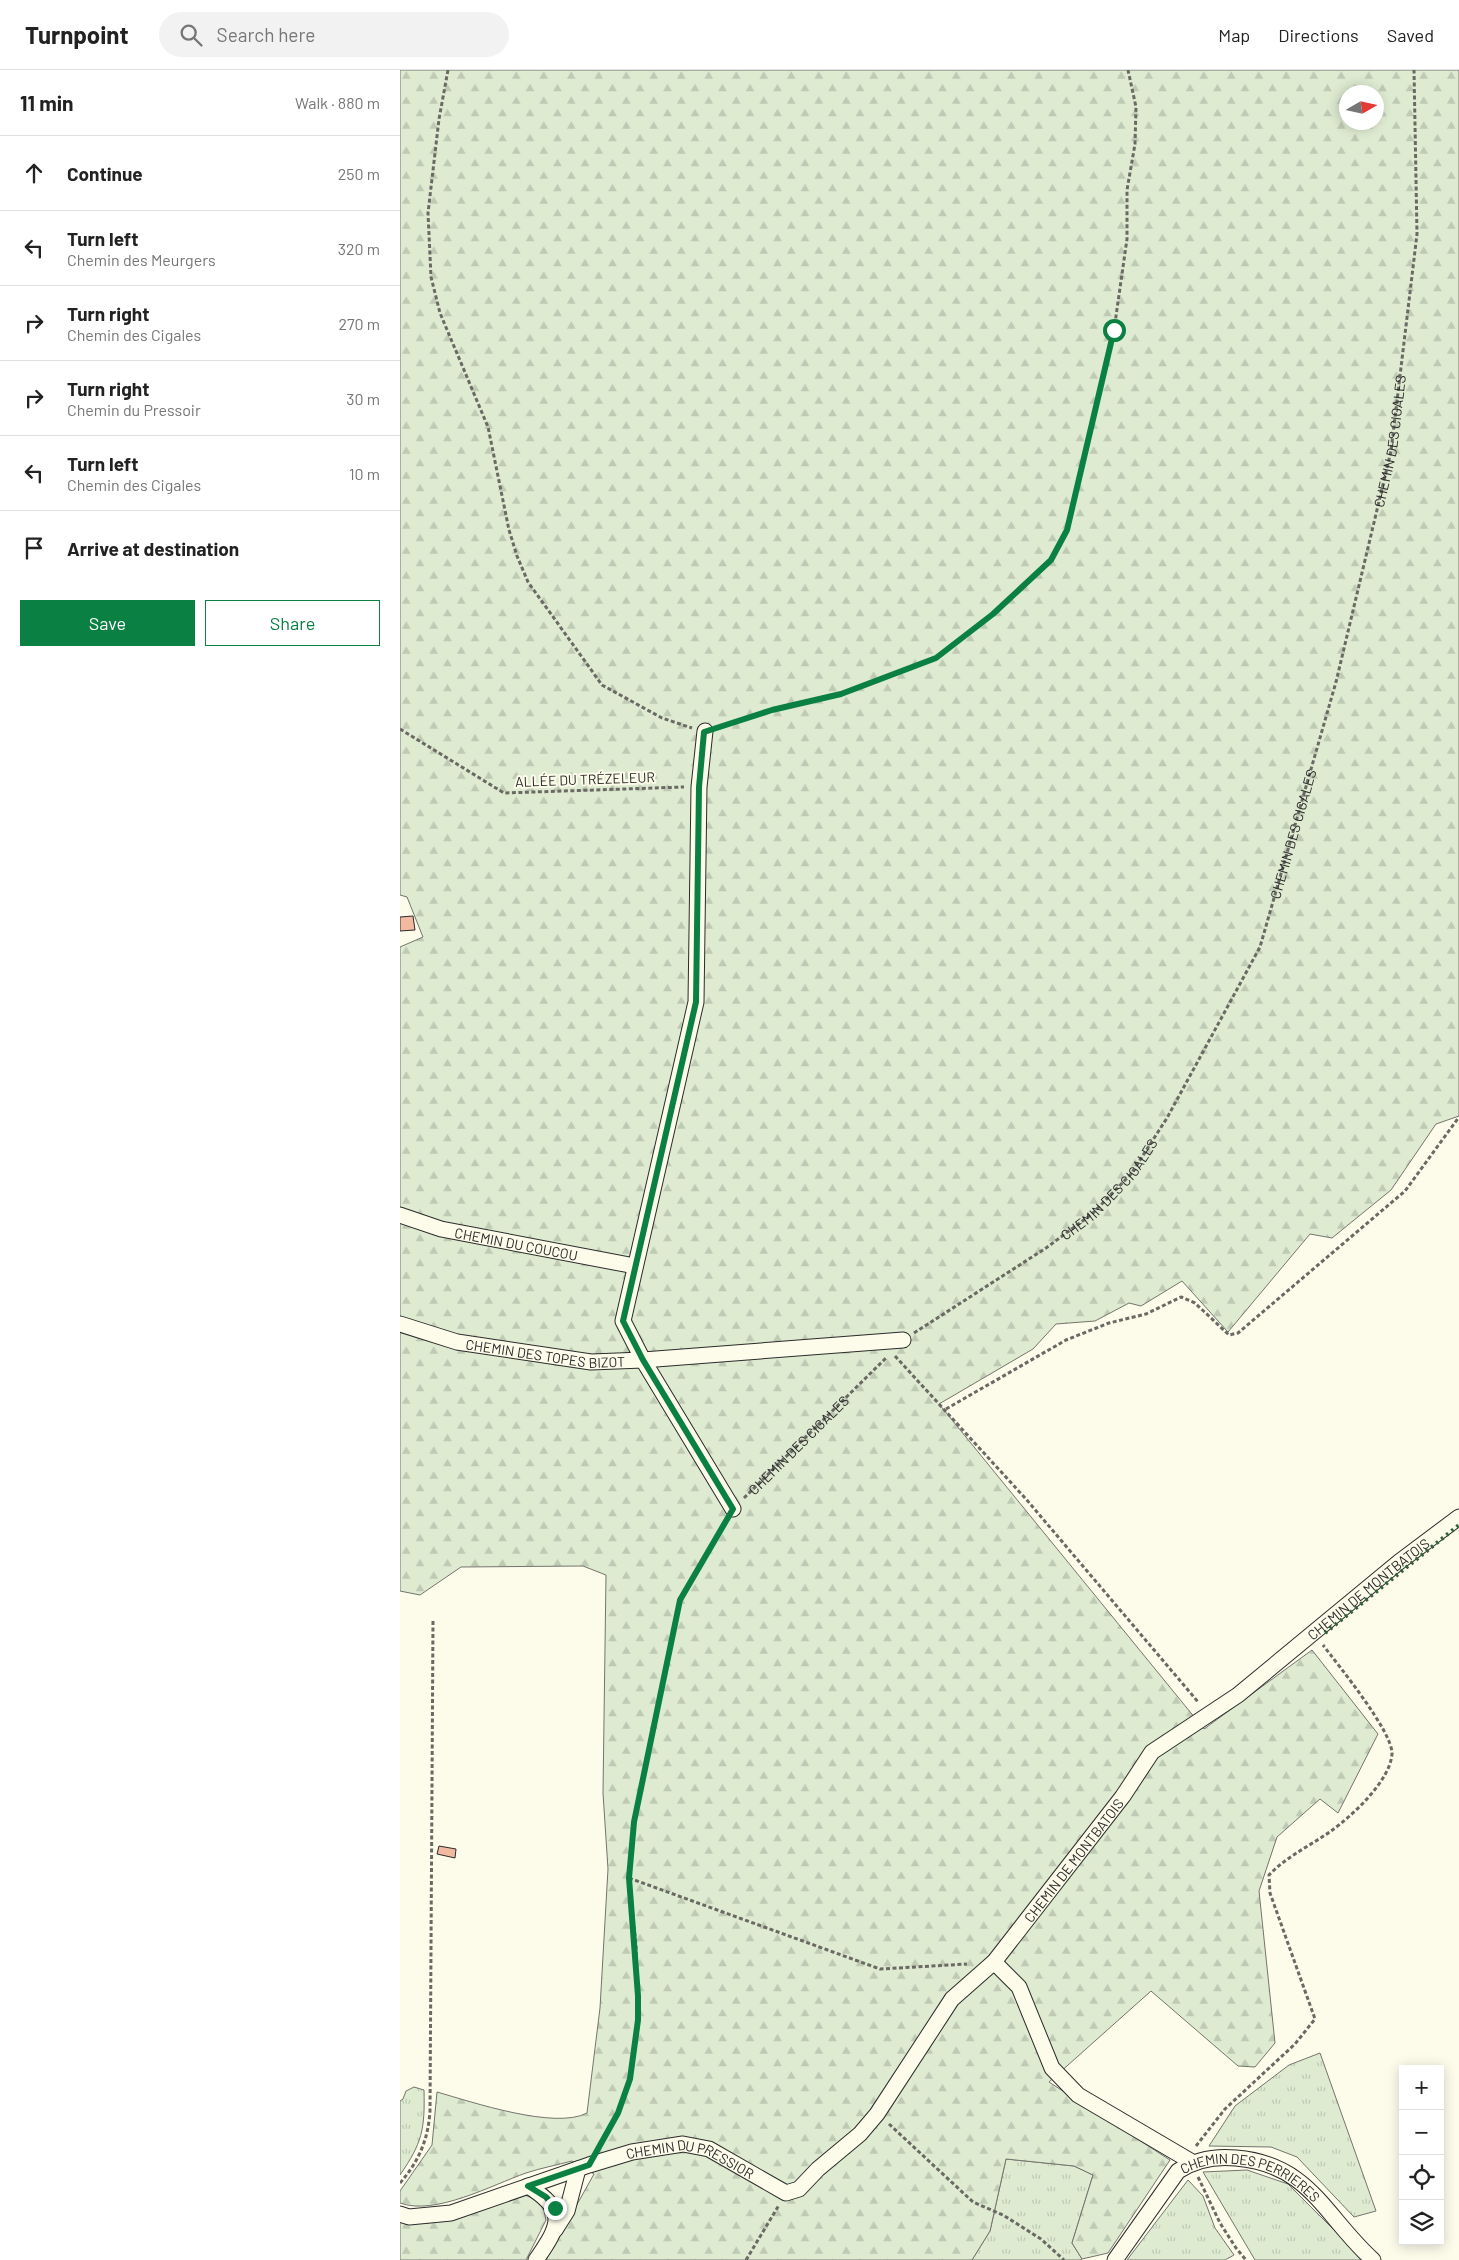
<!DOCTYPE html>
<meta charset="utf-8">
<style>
body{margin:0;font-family:Barlow,sans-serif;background:#f2f2f2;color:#222}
.controls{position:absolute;right:15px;bottom:15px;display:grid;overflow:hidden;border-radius:0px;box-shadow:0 2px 12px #0003}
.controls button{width:45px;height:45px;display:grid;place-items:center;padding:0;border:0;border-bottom:1px solid #e0e0e0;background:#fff;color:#222;font:25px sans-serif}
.compass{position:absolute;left:939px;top:15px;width:45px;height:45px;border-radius:50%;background:#fff;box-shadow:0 2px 12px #0003;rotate:81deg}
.stop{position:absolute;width:15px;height:15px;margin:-11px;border:4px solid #0b8043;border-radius:50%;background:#fff}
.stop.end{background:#0b8043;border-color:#fff;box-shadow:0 1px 5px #0008}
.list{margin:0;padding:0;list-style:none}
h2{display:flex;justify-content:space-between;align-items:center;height:65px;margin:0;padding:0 20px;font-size:21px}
h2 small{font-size:16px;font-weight:400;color:#767676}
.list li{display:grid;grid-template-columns:32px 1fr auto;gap:15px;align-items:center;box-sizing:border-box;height:75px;padding:0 20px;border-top:1px solid #e0e0e0}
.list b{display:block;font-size:19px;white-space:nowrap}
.list p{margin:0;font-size:16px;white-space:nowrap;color:#767676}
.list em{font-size:16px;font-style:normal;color:#767676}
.actions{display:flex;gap:10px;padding:15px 20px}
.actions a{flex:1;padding:11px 0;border:1px solid #0b8043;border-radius:0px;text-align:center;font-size:18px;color:#0b8043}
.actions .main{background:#0b8043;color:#fff}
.icon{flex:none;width:28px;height:28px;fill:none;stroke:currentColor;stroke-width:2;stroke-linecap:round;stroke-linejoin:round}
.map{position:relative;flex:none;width:1059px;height:2190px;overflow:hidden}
header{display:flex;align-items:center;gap:30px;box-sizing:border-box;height:70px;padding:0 25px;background:#fff;border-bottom:1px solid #e0e0e0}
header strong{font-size:24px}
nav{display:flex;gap:28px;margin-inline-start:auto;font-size:18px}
.search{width:350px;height:45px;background:#f2f2f2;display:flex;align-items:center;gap:12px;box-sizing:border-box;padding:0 18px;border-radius:28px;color:#767676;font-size:19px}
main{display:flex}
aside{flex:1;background:#fff}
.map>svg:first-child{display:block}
</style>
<header>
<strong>Turnpoint</strong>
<div class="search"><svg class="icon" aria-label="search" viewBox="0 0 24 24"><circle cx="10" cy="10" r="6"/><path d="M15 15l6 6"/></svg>Search here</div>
<nav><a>Map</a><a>Directions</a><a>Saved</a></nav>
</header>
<main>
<aside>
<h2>11 min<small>Walk · 880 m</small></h2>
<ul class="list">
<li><svg class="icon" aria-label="ahead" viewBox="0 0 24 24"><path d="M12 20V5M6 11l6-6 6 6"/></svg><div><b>Continue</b></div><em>250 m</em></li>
<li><svg class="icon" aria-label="left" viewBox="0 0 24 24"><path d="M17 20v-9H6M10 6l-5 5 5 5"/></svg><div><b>Turn left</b><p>Chemin des Meurgers</p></div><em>320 m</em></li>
<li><svg class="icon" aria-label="right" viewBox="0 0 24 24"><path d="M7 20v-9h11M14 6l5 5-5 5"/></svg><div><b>Turn right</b><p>Chemin des Cigales</p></div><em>270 m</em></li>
<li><svg class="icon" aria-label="right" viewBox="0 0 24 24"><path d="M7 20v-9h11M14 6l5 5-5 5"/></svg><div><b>Turn right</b><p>Chemin du Pressoir</p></div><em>30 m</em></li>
<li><svg class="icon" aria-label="left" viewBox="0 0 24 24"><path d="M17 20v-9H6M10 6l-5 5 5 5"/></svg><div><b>Turn left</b><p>Chemin des Cigales</p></div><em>10 m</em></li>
<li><svg class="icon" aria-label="arrive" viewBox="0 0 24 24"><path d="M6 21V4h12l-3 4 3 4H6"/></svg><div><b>Arrive at destination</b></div></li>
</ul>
<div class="actions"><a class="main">Save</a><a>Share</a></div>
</aside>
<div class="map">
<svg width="1059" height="2190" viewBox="0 0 1059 2190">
<defs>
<pattern id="grass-tufts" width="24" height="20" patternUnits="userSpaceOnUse" patternTransform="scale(1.25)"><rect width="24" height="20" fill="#deebd1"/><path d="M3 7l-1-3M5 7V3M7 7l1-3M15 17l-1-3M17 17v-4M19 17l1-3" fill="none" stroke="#bfcab4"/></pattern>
<pattern id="forest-firs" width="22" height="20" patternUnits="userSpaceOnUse" patternTransform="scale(1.25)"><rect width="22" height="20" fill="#deebd1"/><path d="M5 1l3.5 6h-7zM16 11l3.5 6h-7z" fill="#bfcab4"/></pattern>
</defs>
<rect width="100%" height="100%" fill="#fdfbea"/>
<!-- grass -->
<path fill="url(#grass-tufts)" stroke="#74746e" d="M920 1983 976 2141 954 2147 897 2087 871 2077 809 2076 835 2036 889 1995Z
M14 2017 24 2020C25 2060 22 2073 0 2105V2031L3 2029 6 2021Z
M606 2089 674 2096 693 2105 672 2173 682 2189 680 2190H572L590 2161Z
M847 2100 888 2114 964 2190H855L803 2102Z
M788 2110 803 2126 815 2158 834 2185 825 2190H727Z"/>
<!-- forest -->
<path fill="url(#forest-firs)" stroke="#74746e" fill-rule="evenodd" d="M0 0H1059V1046L1036 1054 991 1120 932 1168 910 1164 828 1262 782 1211 741 1236 729 1233 695 1251 656 1254 633 1279 539 1334 804 1659 912 1580 978 1664 938 1743 920 1729 877 1767 859 1821 875 1973 855 1997 838 1996 751 1921 649 2012 770 2090 708 2183 682 2189 672 2173 693 2105 674 2096 606 2089 590 2161 572 2190H146L194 2104 172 2091C157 2095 141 2098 126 2103 92 2115 35 2146 0 2133V2121L32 2075 37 2022C72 2032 155 2060 187 2043L200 1938 208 1799 203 1723 206 1505 183 1496 61 1497 20 1525 0 1521V877L23 867 7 827 0 825ZM946 22H976V52H946Z
M125 2125 142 2132 146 2150 126 2190H0V2152C33 2160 92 2136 125 2125Z"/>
<!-- building -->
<path fill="#f2b8a0" stroke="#2b2b2b" d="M13 846 15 860 0 861V847Z
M39 1776 56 1779 55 1788 37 1784Z"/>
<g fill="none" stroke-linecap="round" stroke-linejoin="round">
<defs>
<g id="minor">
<path d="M305 661 299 717 296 932 223 1251 243 1290 333 1439"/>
<path id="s3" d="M0 1145 41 1159 235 1196"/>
<path id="s4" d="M0 1254 57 1272 191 1292 243 1290 503 1270"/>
<path d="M594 1892 619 1917 652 1998 678 2025 792 2092"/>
<path d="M128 2116C168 2141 160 2155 136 2190"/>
<path id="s5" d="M0 2144 9 2147 51 2143 189 2095 232 2082 283 2074 309 2079 386 2123 399 2119 418 2099 460 2064 477 2044 552 1929 594 1892 723 1726 752 1682 838 1625 999 1492 1059 1447"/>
<path d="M155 2160 167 2141 178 2099"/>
<path id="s6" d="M715 2190 778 2101C795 2090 816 2086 836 2088 910 2094 925 2147 973 2190"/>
</g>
</defs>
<!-- minor casing -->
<use href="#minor" stroke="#2b2b2b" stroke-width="17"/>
<!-- path -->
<g stroke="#6a6964" stroke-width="3" stroke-dasharray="4 2.5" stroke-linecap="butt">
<path d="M48 0 39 49 28 143 31 207 40 243 88 357 109 460 117 486 128 512 202 615 262 648 292 658"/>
<path d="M319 657 372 640 441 624 536 588 593 544 651 490 667 460 714 260 727 169V120L735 74 736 37 728 0"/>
<path d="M0 659 104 723 284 717"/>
<path id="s1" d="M514 1263 646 1178 692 1144 731 1104 767 1048 860 877 936 612 991 381 1017 164 1014 0"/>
<path d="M495 1286 626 1429 799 1633"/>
<path d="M546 1339 666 1270 709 1253 746 1244 781 1227 795 1233 829 1265 838 1263 1005 1121 1059 1047"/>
<path id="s2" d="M344 1428 487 1287"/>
<path d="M229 1808 480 1899 567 1894"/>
<path d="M489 2054 573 2132 603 2145 641 2169 664 2190"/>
<path d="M201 2074 218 2043 230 2009 238 1950 236 1875 229 1808 234 1752 280 1530 326 1451"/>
<path d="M796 2076 825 2039 895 1974 915 1949 870 1823 869 1805C887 1786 910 1776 931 1761 952 1746 990 1711 992 1684 993 1662 938 1595 923 1575"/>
<path d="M798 2107 820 2153 836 2178 846 2190"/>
<path d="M0 2113C19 2091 28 2070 30 2041L33 1551"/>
<path d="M346 2190 379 2135"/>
</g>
<!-- minor -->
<use href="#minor" stroke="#fdfbea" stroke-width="15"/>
<!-- hedge -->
<path stroke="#34623c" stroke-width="4" stroke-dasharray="2.5 4" stroke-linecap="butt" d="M925 1563 1059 1455"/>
</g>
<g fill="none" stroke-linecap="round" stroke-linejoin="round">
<!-- route -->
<path stroke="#0b8043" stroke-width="6" d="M155 2138 146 2127 128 2116 189 2095 218 2043 230 2009 238 1950V1926L229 1808 234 1752 280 1530 333 1439 243 1290 223 1251 296 932 299 717 304 662 372 640 441 624 536 588 593 544 651 490 667 460 714 260"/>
</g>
<g text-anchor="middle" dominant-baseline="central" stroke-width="4" stroke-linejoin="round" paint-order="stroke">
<!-- street labels -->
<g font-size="14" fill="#2b2b2b" stroke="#fdfbea">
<text stroke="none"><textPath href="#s1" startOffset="1054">CHEMIN DES CIGALES</textPath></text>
<text transform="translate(185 709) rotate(-2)">ALLÉE DU TRÉZELEUR</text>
<text stroke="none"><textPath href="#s1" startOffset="649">CHEMIN DES CIGALES</textPath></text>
<text stroke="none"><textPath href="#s1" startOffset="244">CHEMIN DES CIGALES</textPath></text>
<text stroke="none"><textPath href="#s3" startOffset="120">CHEMIN DU COUCOU</textPath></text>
<text stroke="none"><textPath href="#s4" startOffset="149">CHEMIN DES TOPES BIZOT</textPath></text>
<text stroke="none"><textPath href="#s2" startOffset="76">CHEMIN DES CIGALES</textPath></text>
<text stroke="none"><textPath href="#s5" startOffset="1259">CHEMIN DE MONTBATOIS</textPath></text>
<text stroke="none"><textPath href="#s5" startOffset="854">CHEMIN DE MONTBATOIS</textPath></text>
<text stroke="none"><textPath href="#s5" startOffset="304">CHEMIN DU PRESSIOR</textPath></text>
<text stroke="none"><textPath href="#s6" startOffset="188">CHEMIN DES PERRIERES</textPath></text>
</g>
</g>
</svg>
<div class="controls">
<button>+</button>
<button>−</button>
<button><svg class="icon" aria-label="locate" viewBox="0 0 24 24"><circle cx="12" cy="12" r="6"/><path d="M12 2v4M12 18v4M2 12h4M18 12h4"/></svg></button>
<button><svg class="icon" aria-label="layers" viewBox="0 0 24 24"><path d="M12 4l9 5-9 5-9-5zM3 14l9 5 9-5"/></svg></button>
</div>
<svg class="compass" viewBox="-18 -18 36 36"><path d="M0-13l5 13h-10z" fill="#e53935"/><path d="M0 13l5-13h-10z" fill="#767676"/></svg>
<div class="stop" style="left:714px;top:260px"></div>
<div class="stop end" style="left:155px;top:2138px"></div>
</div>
</main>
